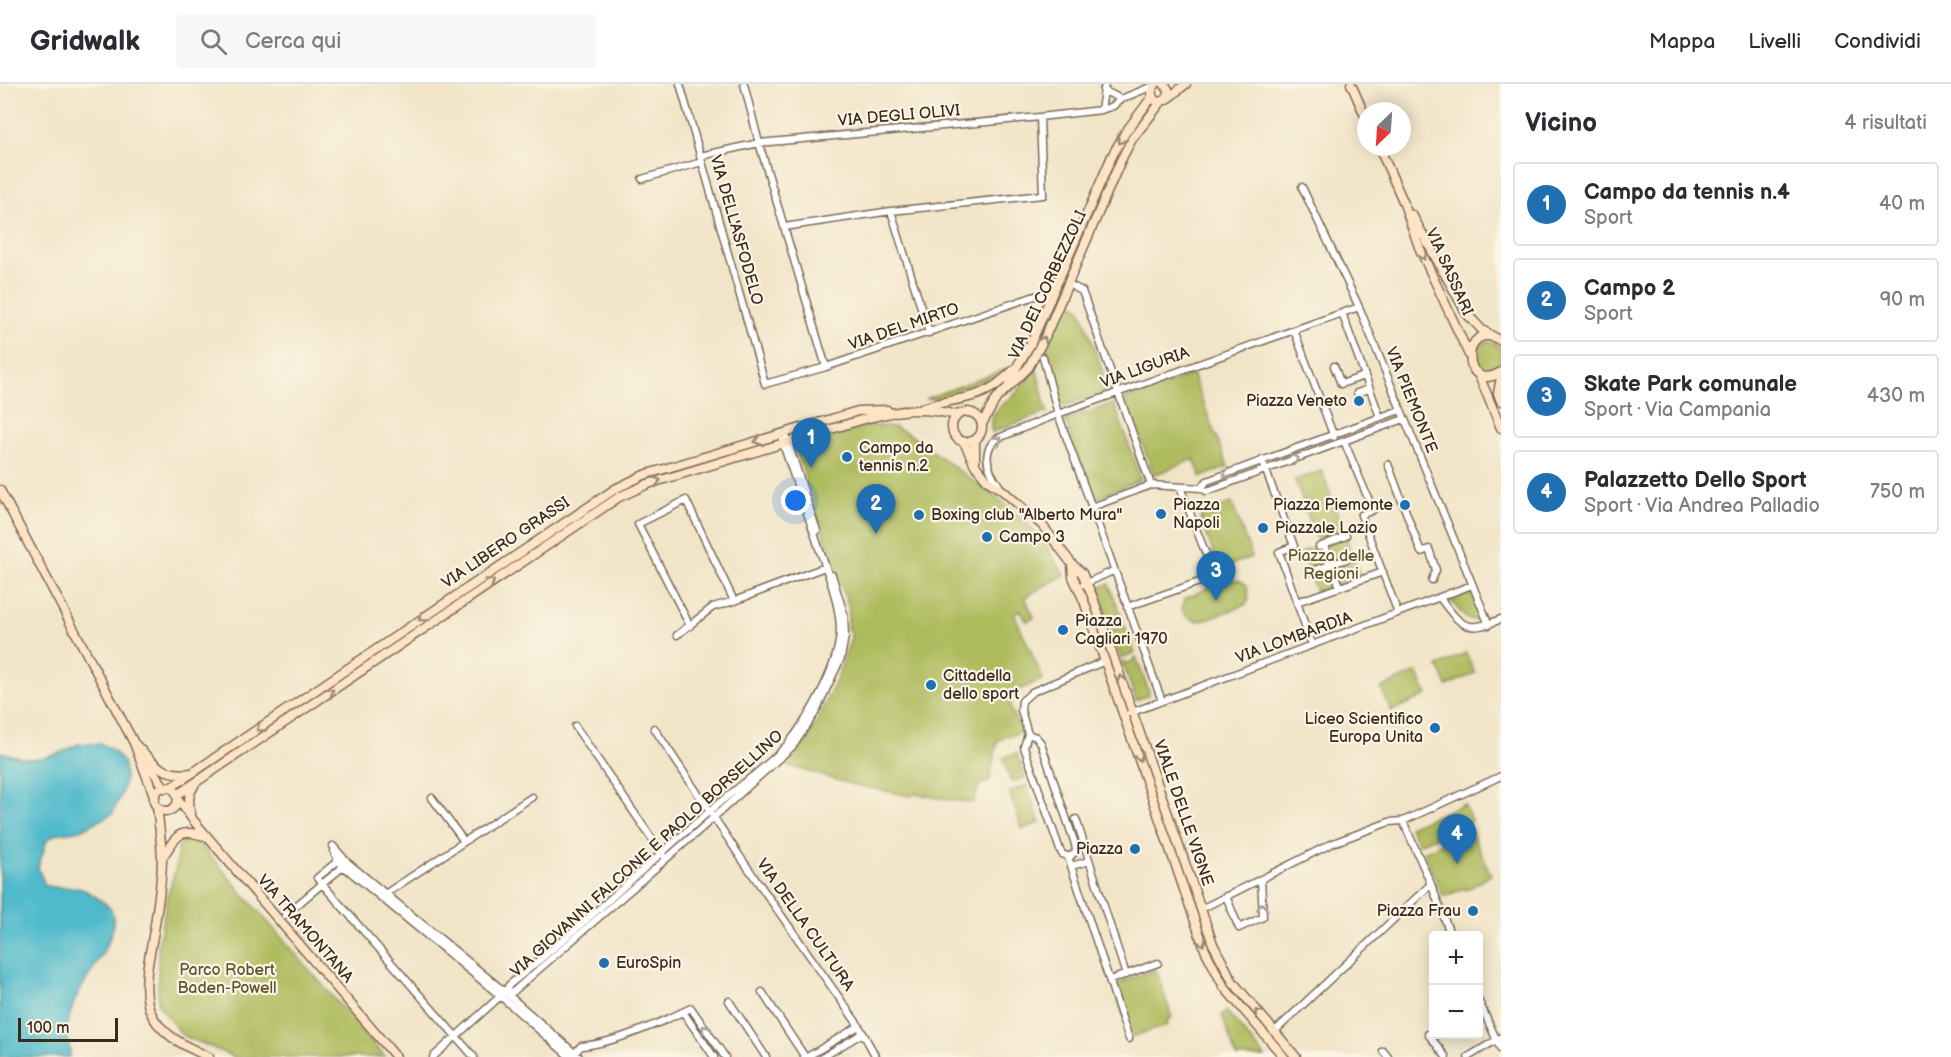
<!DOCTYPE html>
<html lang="it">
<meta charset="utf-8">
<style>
body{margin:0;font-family:"Balsamiq Sans",sans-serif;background:#f7f7f7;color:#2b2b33}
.controls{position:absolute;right:18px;bottom:18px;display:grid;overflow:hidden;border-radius:6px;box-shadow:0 3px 15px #0003}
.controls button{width:54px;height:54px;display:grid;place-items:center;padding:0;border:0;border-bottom:2px solid #e1e1e2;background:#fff;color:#2b2b33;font:30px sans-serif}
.compass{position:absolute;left:1357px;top:18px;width:54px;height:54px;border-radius:50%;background:#fff;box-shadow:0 3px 15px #0003;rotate:205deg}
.scale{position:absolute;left:18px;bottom:15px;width:100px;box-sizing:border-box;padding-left:6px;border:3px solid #3b2a1e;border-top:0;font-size:16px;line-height:21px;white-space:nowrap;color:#3b2a1e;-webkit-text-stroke:4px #fcf5e5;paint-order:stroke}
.you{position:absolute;left:796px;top:417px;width:21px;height:21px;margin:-15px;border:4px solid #fff;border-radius:50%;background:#1a73e8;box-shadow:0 0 0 9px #1a73e833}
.badge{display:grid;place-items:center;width:39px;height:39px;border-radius:50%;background:#1f6fb2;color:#fff;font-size:20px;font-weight:700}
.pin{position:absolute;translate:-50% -50px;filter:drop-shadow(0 2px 3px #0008)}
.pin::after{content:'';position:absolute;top:32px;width:21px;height:18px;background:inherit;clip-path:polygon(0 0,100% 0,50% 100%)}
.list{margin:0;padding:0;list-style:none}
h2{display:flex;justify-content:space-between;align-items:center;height:78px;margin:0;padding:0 24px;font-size:26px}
h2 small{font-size:20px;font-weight:400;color:#7c7c81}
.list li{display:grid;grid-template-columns:39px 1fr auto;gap:18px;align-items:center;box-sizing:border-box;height:84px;margin:0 12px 12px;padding:0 12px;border:2px solid #e1e1e2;border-radius:6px}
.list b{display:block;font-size:22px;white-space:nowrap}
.list p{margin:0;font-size:20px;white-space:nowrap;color:#7c7c81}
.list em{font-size:20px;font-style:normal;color:#7c7c81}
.icon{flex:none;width:33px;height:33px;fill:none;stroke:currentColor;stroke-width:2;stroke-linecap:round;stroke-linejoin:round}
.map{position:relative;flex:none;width:1501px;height:973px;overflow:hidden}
header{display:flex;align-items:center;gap:36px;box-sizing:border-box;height:84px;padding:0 30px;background:#fff;border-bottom:2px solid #e1e1e2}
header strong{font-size:28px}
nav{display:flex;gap:33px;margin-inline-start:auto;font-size:21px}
.search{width:420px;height:54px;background:#f7f7f7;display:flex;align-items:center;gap:15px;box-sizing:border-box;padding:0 21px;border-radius:6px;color:#7c7c81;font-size:22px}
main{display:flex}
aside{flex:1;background:#fff}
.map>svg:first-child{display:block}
</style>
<header>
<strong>Gridwalk</strong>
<div class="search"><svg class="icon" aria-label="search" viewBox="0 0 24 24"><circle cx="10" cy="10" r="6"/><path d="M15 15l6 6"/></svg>Cerca qui</div>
<nav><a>Mappa</a><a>Livelli</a><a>Condividi</a></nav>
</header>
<main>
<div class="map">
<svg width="1501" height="973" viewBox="0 0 1501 973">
<rect width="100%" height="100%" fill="#fcf5e5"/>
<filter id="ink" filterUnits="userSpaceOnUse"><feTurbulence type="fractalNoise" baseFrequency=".0167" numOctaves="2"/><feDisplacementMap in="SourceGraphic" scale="12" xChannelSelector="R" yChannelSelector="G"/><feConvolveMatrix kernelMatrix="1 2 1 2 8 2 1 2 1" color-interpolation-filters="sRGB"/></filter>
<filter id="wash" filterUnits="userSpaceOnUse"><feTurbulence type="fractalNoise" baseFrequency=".008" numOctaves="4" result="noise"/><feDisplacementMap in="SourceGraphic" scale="24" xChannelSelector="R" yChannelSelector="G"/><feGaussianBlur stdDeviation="1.35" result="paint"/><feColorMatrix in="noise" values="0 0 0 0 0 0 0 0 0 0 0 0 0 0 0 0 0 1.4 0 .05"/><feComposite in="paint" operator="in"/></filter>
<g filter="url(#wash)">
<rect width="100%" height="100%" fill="#f1e4c7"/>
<!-- green -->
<path fill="#aebb5d" stroke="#74723e" stroke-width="1.5" d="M1068 219 1078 222 1082 229 1109 306 1062 323 1046 261 1061 226Z
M1474 272a14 14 0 1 1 28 0a14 14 0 1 1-28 0Z
M1036 283 1047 328 992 348C986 328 1003 322 1015 310 1023 301 1030 293 1036 283Z
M1007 285C985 311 956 314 925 315Z
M1192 290 1228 383 1201 393 1194 375 1154 391 1125 315Z
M1114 319 1141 395 1093 416 1065 336Z
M871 341 894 343 909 350 1005 420 1027 439 1047 463 1064 491 1025 513 1034 534 1026 537 1021 526 1014 529 1043 595 1014 608 1010 623 1021 648 998 656 989 698 979 701 973 719 914 710 910 712 851 700 783 680 815 641 837 594 851 554V549L847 544 849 525 795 363Z
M1322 387 1360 492 1316 508 1301 469 1319 462 1295 396Z
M1232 419 1252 473 1219 485 1199 429Z
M1234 496 1242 497 1247 502 1249 516 1245 521 1201 537C1191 537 1186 535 1182 525L1185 515 1210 503Z
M1109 500 1123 536 1119 538 1114 537 1110 542 1097 504Z
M1471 509 1480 533V537L1466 534 1451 517Z
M1124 540 1135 569 1121 575 1110 545H1118Z
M1466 569 1475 589 1447 602 1438 582Z
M1136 573 1149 608V611L1136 616 1122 578 1129 579Z
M1417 588 1427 611 1391 627 1381 604Z
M1017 669 1025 694 1011 698 1003 674Z
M1027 701 1040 739 1022 745 1009 708Z
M1464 720 1472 737 1419 760 1409 743Z
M1469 747 1471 748 1491 791 1466 806 1464 804 1446 812H1443L1424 769 1425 767 1444 758 1443 756 1449 753 1451 755Z
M187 756 199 759 385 973H234L182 951 158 920V861L168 810 176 784 178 763Z
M1156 885 1172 934 1167 936 1168 941 1131 953 1113 901Z
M1226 927 1265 973H1236L1222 931Z"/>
<!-- water -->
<path fill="#4fbacb" stroke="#457274" stroke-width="1.5" d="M78 660H102L114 667 124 680 125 696 121 711 112 730 81 746 56 750 47 756 38 784 45 801C61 808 73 797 93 811 99 815 107 820 111 826 124 850 82 896 74 919 71 927 65 942 67 950 68 959 71 964 70 973H0V668C8 669 15 673 23 674 43 677 61 670 78 660Z"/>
</g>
<g filter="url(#ink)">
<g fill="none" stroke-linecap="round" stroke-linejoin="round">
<defs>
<path id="street" d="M680 0 765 300 826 283 1038 211 1051 216
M744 0 759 59 826 283
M1103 6 1121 15
M1101 26 1105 0
M700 72 759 59 1040 33 1101 26 1113 22 1121 15 1153 2
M642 95 702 78
M1302 103 1359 223 1489 541
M891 127 929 249
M784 143 891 127 1043 111 1040 33
M1068 200 1082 207 1151 401
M1342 229 1380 333
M1294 246 1334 353
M1043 273 1058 330 1162 617
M1334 282 1341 300 1364 292
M1357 309 1369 305
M785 349 817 447
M1344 357 1373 426 1361 431 1398 529
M1262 376 1294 462 1279 468 1312 561
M1388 380 1421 468 1429 465 1436 486 1432 496
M1000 403C989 388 980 369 996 355L1058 330 1359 223
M1201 404 1207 397 1400 326
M1092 423 1151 401 1201 404 1206 407 1210 406 1404 335
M1324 461 1330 477
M1319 463 1346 452
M1335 479 1333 485 1327 482 1330 477 1335 479 1353 473
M1333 485 1340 503
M1308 488 1327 482
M1084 500 1113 487
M1440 514C1461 542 1466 550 1501 535
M1297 518 1383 488
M1127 523 1208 495 1212 491V486L1180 403
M690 542 638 440 686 416 734 517
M677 551 713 523 734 517 825 483
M1130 629 1472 501
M575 642 663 771
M654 644 741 774 859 942 876 973
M1028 650 1036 653 1041 659 1075 760 1076 767 1070 773 1062 770 1060 766 1024 663Z
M1028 650 1021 626 1022 617 1032 608 1105 577
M432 714 463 756
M1076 735 1126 891
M1403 737 1431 800 1451 852
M333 762 347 778 505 908 579 973
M334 767 338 777 343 782 498 910 570 973
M1068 773 1129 955
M339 776 317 794 474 973
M1071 782 1089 777
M382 812 532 713
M1226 812 1239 844 1263 833 1261 795
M1201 825 1333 759 1389 738 1403 737 1501 692
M285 831 345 781
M1110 896 1158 879
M505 908H513L522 900 703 743 793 662 815 629 841 574 845 552 844 530 832 491
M762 908 805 973
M1478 915 1501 966
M729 917 766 973
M683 928 714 973
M1274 948 1431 800
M1428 950 1446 973
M1383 967 1388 973
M575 969 581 962C612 960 663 938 691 924L725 973
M433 973 505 908 509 901C579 845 643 784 711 726 736 704 765 685 787 661 809 635 839 582 840 547 840 520 828 490 819 464 807 428 794 393 782 357
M807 973 859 942
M823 973 863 949
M1468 973 1501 953"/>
<path id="secondary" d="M1156 0C1147 8 1154 23 1165 16 1172 12 1179 5 1186 0
M1164 0 1168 5V13
M1351 0 1366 34
M1379 63 1403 117 1419 163 1469 271
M1412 131 1467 230 1482 246 1494 253
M1501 257C1460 232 1460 313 1501 288
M1478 289 1501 344
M1501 293 1498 309 1501 317
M1009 302 1015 286 1031 259 1112 72 1125 49 1152 13
M923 324C941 317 960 317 979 310 993 305 1003 296 1014 286
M952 343a15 15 0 1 1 30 0a15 15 0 1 1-30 0Z
M982 340 996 315 1028 284 1045 253 1121 76 1132 55 1162 17
M964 358 975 381 988 397 1002 406 1042 441 1072 480 1082 489 1093 514 1213 860 1233 898 1296 973
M975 381V356
M0 406 134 659 155 714
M1072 480 1073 493 1084 517 1205 866 1224 903 1284 973
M136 661C153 679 163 693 191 689
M148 680 165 704
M154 715a12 12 0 1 1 24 0a12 12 0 1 1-24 0Z
M170 704 615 405 644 391 858 327 887 326
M177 711 619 413 648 400 861 336C900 326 917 322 957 331
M178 715 193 736 396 973
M157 722C159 739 161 756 162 773 162 793 159 814 156 833 153 861 142 892 148 920 154 948 186 963 209 973
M191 730C188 718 188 710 195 700
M162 774C177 751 179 743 207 753"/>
</defs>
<!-- street casing -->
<use href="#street" stroke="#7b6b59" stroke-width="9"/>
<!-- secondary casing -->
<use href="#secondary" stroke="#7b6b59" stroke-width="11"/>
<!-- street -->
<use href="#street" stroke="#fff" stroke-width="6"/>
<!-- secondary -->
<use href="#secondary" stroke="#fee4c5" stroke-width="8"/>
</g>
<!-- one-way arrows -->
<defs><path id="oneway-chevron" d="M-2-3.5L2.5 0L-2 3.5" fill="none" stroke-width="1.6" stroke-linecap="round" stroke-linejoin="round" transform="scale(1.5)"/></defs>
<g stroke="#9c8772">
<use href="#oneway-chevron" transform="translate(1121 56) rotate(118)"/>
<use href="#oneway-chevron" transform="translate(1423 172) rotate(66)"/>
<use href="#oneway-chevron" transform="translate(1043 256) rotate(-64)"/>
<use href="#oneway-chevron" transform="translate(758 357) rotate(163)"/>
<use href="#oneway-chevron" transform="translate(657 397) rotate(-17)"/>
<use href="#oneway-chevron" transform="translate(491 498) rotate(-34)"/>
<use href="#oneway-chevron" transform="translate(422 534) rotate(146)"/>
<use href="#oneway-chevron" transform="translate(1121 595) rotate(-109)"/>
<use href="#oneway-chevron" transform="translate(330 608) rotate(-34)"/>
<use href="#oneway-chevron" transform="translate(260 644) rotate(146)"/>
<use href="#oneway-chevron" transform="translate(1139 673) rotate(71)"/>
<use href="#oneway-chevron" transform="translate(1202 858) rotate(69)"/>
<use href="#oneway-chevron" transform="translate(1258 929) rotate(-130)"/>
</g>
<g stroke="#a79f9a">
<use href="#oneway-chevron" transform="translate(998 356) rotate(-36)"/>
<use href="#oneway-chevron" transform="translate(1295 375) rotate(-20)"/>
<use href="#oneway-chevron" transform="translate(1227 390) rotate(158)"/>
<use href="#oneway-chevron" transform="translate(1262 823) rotate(-91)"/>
<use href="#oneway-chevron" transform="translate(705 945) rotate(-125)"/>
</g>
</g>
<!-- markers -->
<g fill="#1f6fb2" stroke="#fcf5e5" stroke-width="2">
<circle cx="1359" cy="317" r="6"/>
<circle cx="847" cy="373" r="6"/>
<circle cx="1405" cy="421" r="6"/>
<circle cx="1161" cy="430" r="6"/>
<circle cx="919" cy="431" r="6"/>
<circle cx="1263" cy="444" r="6"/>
<circle cx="987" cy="453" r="6"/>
<circle cx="1063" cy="546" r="6"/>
<circle cx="931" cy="601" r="6"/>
<circle cx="1435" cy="644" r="6"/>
<circle cx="1135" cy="765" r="6"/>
<circle cx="1473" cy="827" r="6"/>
<circle cx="604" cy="879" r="6"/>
</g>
<g text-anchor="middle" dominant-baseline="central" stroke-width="4.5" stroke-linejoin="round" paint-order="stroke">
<!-- street labels -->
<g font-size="16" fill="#3b2a1e" stroke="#fcf5e5">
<text transform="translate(899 32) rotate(-5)">VIA DEGLI OLIVI</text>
<text transform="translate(736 146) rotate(74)">VIA DELL'ASFODELO</text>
<text transform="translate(1449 188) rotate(66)">VIA SASSARI</text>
<text transform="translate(1048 201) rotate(-65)">VIA DEI CORBEZZOLI</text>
<text transform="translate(904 243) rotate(-19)">VIA DEL MIRTO</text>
<text transform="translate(1145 284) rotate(-20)">VIA LIGURIA</text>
<text transform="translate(1411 316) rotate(68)">VIA PIEMONTE</text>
<text transform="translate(506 459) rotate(-34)">VIA LIBERO GRASSI</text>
<text transform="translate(1294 554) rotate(-20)">VIA LOMBARDIA</text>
<text transform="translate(1183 729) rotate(71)">VIALE DELLE VIGNE</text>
<text transform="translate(647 770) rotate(-42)">VIA GIOVANNI FALCONE E PAOLO BORSELLINO</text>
<text transform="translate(805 841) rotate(55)">VIA DELLA CULTURA</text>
<text transform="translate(305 845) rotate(49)">VIA TRAMONTANA</text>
</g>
<!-- poi labels -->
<g font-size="16" fill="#3b2a1e" stroke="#fcf5e5" text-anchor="start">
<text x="1347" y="317" text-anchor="end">Piazza Veneto</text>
<text x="859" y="364">Campo da<tspan x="859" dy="18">tennis n.2</tspan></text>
<text x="1173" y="421">Piazza<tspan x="1173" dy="18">Napoli</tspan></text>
<text x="1393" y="421" text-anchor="end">Piazza Piemonte</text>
<text x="931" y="431">Boxing club "Alberto Mura"</text>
<text x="1275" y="444">Piazzale Lazio</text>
<text x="999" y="453">Campo 3</text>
<text x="1075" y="537">Piazza<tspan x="1075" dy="18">Cagliari 1970</tspan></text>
<text x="943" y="592">Cittadella<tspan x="943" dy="18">dello sport</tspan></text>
<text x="1423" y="635" text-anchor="end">Liceo Scientifico<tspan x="1423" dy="18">Europa Unita</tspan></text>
<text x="1123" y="765" text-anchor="end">Piazza</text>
<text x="1461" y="827" text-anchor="end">Piazza Frau</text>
<text x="616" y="879">EuroSpin</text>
</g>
<!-- park labels -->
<g font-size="16" fill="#5e5631" stroke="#fcf5e5">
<text x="1331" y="472">Piazza delle<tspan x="1331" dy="18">Regioni</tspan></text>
<text x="227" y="886">Parco Robert<tspan x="227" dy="18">Baden-Powell</tspan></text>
</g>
</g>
</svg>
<div class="controls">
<button>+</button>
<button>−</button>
</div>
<svg class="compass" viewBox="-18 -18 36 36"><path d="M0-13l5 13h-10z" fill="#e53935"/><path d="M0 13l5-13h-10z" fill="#7c7c81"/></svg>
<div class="scale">100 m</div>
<div class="you"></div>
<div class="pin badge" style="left:811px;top:384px">1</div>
<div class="pin badge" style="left:876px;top:450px">2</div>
<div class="pin badge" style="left:1216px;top:517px">3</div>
<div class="pin badge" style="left:1457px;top:780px">4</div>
</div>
<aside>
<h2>Vicino<small>4 risultati</small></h2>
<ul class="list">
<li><span class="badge">1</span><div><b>Campo da tennis n.4</b><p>Sport</p></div><em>40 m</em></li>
<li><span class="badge">2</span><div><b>Campo 2</b><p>Sport</p></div><em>90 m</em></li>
<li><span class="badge">3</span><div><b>Skate Park comunale</b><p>Sport · Via Campania</p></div><em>430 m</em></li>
<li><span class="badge">4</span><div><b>Palazzetto Dello Sport</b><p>Sport · Via Andrea Palladio</p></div><em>750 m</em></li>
</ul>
</aside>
</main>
